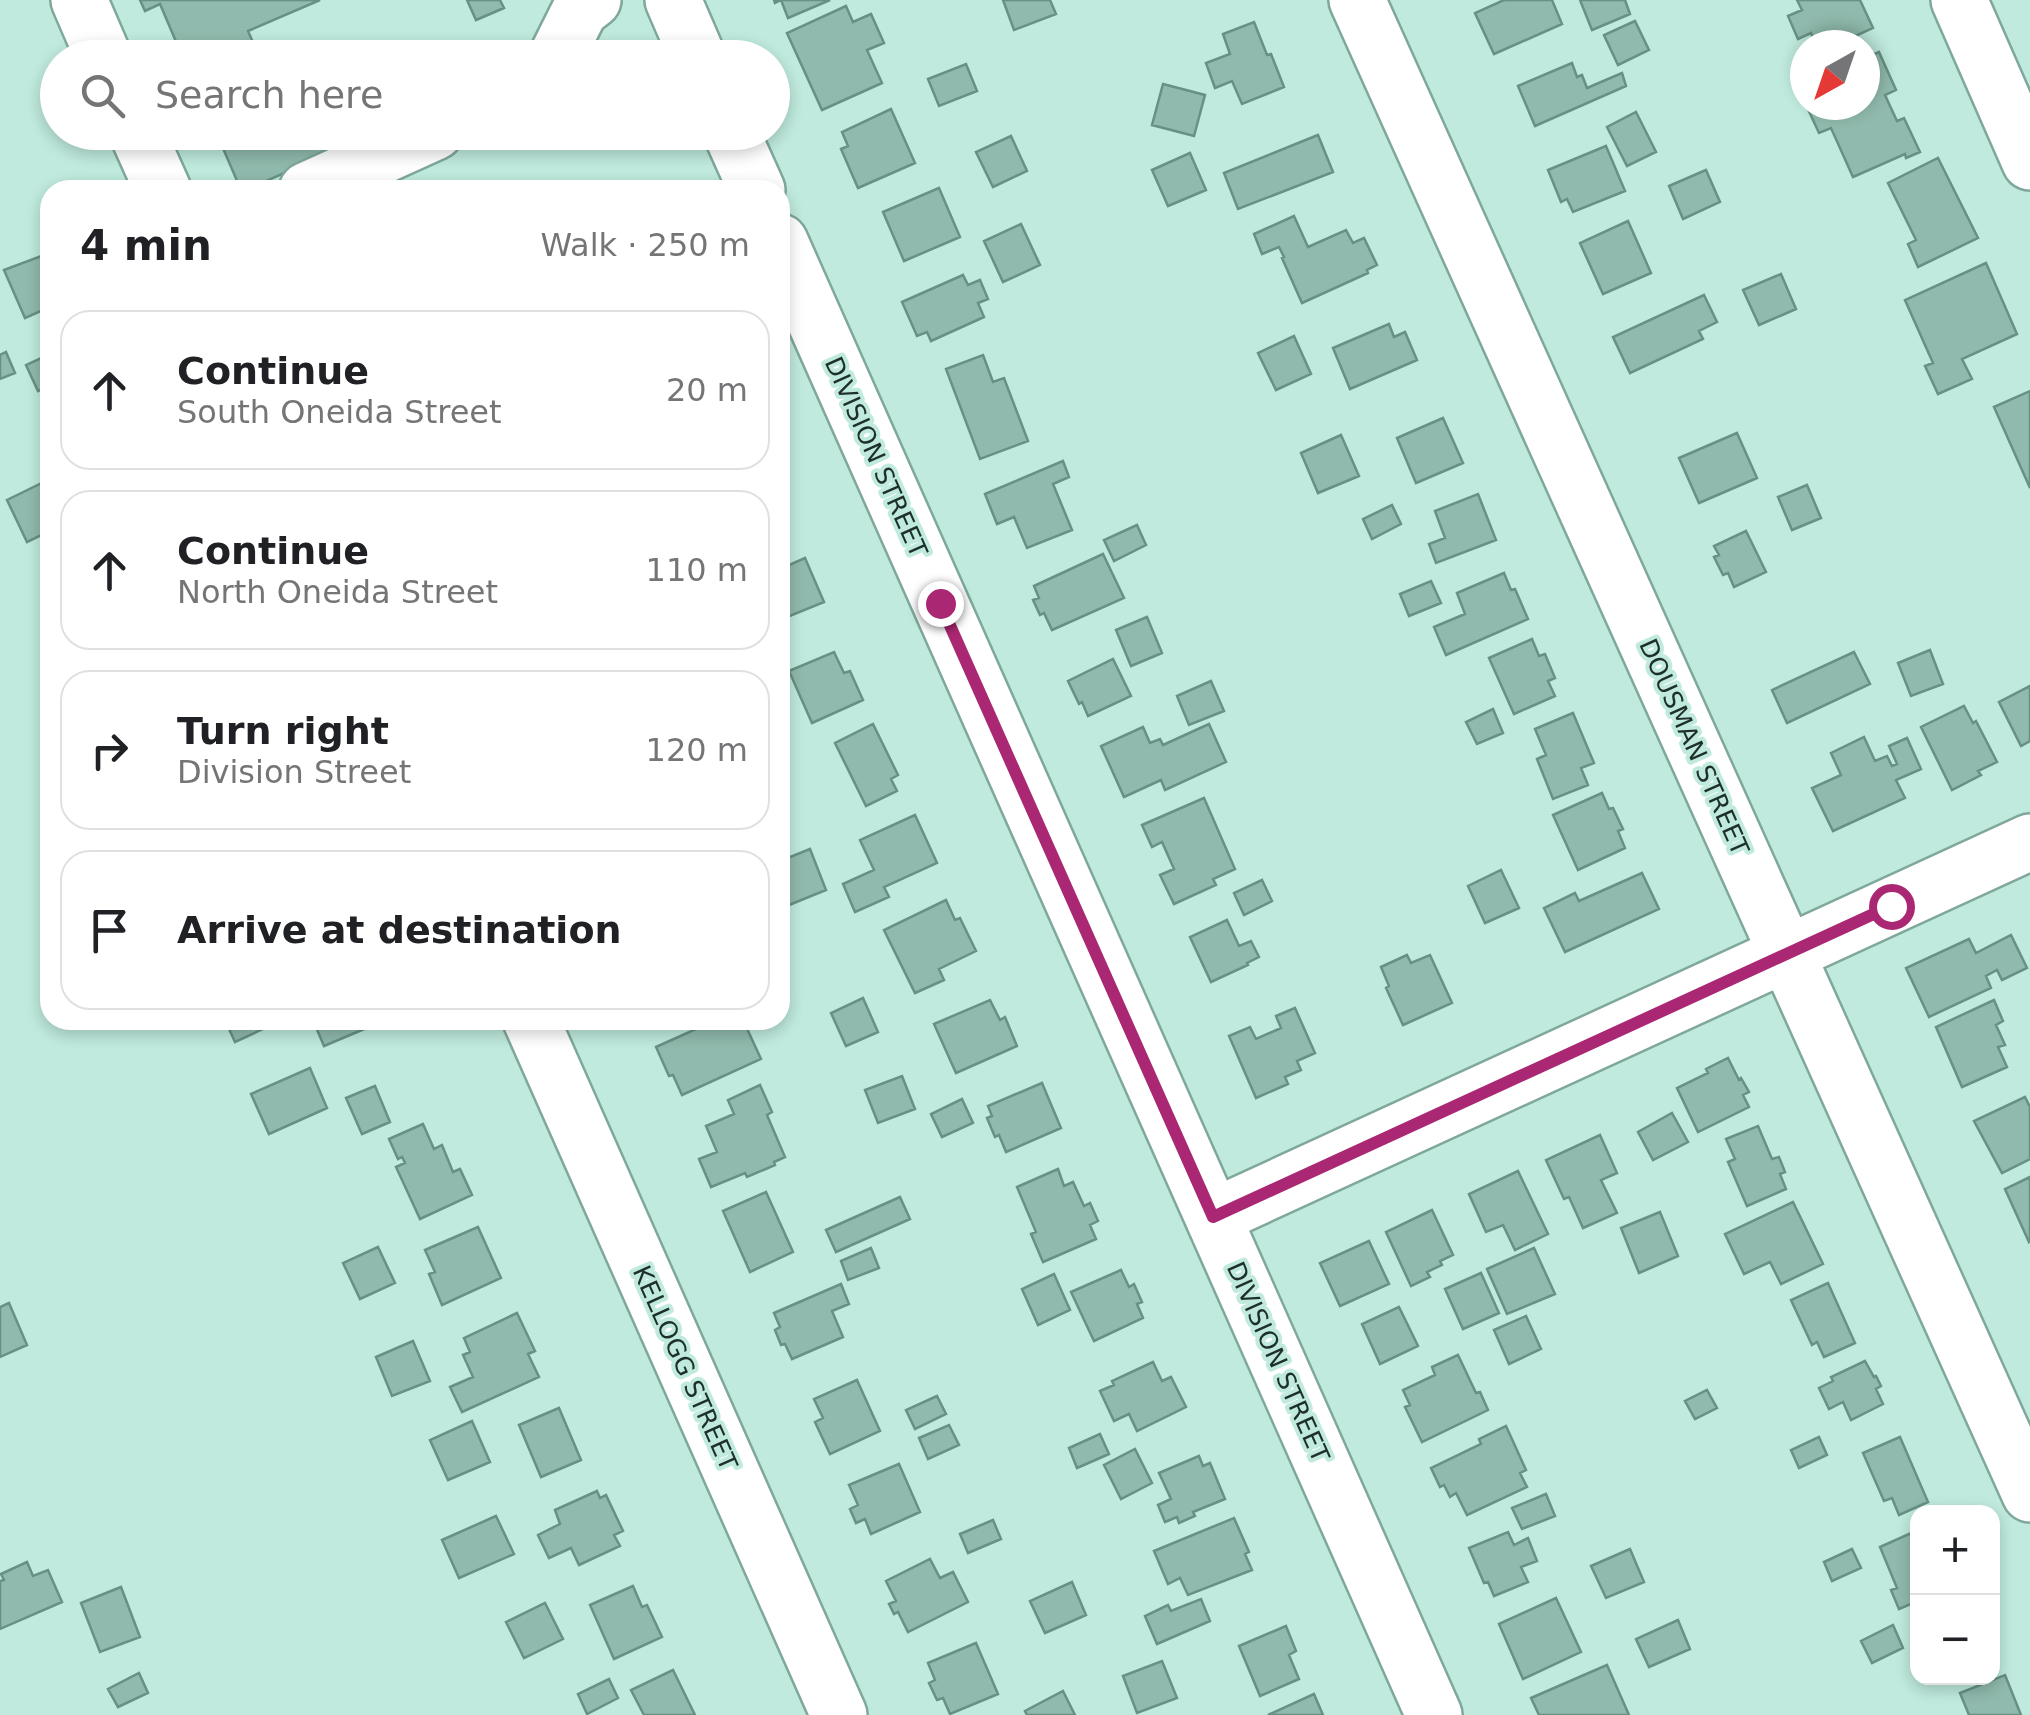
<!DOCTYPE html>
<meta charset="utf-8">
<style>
body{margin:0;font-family:"DejaVu Sans",sans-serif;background:#f2f2f2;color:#202124}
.controls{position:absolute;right:30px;bottom:30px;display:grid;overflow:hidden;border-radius:20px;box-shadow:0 5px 15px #0003}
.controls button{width:90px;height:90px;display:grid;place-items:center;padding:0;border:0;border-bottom:2px solid #e0e0e0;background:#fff;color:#202124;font:50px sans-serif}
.compass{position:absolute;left:1790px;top:30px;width:90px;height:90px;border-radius:50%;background:#fff;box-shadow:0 5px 15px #0003;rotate:220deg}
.stop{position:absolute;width:30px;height:30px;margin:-22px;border:8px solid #aa2773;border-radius:50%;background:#fff}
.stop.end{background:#aa2773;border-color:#fff;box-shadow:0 2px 10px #0008}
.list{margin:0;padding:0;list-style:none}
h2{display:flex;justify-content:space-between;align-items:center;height:130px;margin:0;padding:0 40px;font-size:42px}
h2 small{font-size:32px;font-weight:400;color:#757577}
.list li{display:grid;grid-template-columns:65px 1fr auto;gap:30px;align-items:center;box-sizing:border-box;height:160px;margin:0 20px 20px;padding:0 20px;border:2px solid #e0e0e0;border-radius:30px}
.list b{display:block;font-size:38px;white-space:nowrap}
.list p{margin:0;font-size:32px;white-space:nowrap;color:#757577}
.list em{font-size:32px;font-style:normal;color:#757577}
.icon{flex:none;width:55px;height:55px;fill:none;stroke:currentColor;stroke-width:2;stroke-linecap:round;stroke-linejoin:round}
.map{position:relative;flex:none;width:2030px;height:1715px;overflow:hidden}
.search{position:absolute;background:#fff;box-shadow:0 5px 15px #0003;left:40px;top:40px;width:750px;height:110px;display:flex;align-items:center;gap:25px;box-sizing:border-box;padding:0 35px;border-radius:55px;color:#757577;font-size:38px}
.panel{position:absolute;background:#fff;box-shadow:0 5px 15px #0003;left:40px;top:180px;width:750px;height:850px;border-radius:30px}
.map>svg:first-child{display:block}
</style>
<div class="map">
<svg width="2030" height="1715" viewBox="0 0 2030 1715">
<rect width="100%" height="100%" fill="#bfeadd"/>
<!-- building -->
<path fill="#90baad" stroke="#689185" stroke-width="2.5" d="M140 0H320L248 31 259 56 292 42 299 58H183L160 4 145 11Z
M467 0H500L504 8 476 20Z
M774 0H830L788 18 781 0 775 3Z
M1003 0H1050L1056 14 1014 30Z
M1504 0H1552L1562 24 1494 54 1475 13Z
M1580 0H1625L1630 14 1592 30Z
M1797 0H1860L1873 28 1836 45H1816L1811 33 1798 39 1788 16 1802 10Z
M846 6 853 22 871 14 884 43 867 50 882 83 822 110 787 33Z
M1635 21 1649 50 1618 65 1604 35Z
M1254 22 1267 55 1271 54 1284 87 1242 104 1232 81 1215 88 1206 63 1230 54 1223 34Z
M1879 52 1896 90 1885 95 1897 121 1904 118 1920 152 1906 158 1905 154 1853 177 1831 128 1819 133 1806 105H1865V58Z
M1572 63 1577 77 1582 75 1587 88 1622 73 1626 86 1535 126 1518 86Z
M966 64 977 91 939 106 928 79Z
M1163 84 1205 95 1194 136 1152 125Z
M891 109 915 163 858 188 841 149 848 146 842 132Z
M1636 112 1656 152 1627 166 1607 127Z
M216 132H331L339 149 246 190H241Z
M1318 135 1333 172 1238 209 1224 173Z
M1011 136 1027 171 993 187 976 152Z
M1606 146 1625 191 1573 212 1567 199 1561 202 1548 170Z
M1190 153 1206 190 1168 206 1152 170Z
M1938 158 1978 238 1918 267 1908 244 1916 240 1888 183Z
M1706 170 1720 202 1683 219 1669 186Z
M939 188 960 237 904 261 883 212Z
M1294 216 1308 247 1346 230 1353 243 1364 238 1377 265 1367 270 1368 273 1302 303 1282 258 1284 257 1279 247 1262 254 1254 234Z
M1628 221 1651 273 1603 294 1580 243Z
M1021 224 1040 265 1003 282 984 241Z
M44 255 50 269V307L25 318 4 270Z
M1986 263 2017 334 1962 359 1972 379 1938 394 1925 366 1933 363 1905 300Z
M1781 274 1796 309 1759 325 1743 290Z
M963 275 968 285 980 280 988 299 978 303 984 317 931 341 927 332 917 336 902 302Z
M1704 295 1717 322 1699 331 1703 339 1630 373 1613 337Z
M1389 324 1394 337 1405 332 1417 360 1350 389 1333 348Z
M1294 336 1311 374 1276 390 1258 353Z
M6 352 15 373 0 379V355Z
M50 354V388L49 386 38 391 26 365Z
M983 355 993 382 1004 378 1028 441 980 459 946 369Z
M2030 391V488L1994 407Z
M1443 418 1463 463 1416 483 1397 438Z
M1737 433 1757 478 1699 503 1679 458Z
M1341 435 1359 476 1318 493 1301 453Z
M1063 461 1069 477 1053 484 1072 530 1027 548 1014 517 997 524 985 494Z
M50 479V531L27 542 7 500Z
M1807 485 1821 518 1792 530 1778 497Z
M1478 494 1496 540 1436 563 1429 544 1445 538 1435 511Z
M1392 505 1401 524 1372 539 1363 519Z
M1137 525 1146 545 1114 561 1104 540Z
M1746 531 1766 572 1734 587 1728 573 1723 575 1714 557 1719 555 1714 546Z
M1103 554 1124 598 1052 630 1044 613 1040 615 1033 600 1039 598 1034 586Z
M805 558 824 602 780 620V569Z
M1504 573 1511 590 1515 589 1528 619 1446 655 1434 627 1465 614 1457 593Z
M1431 581 1441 603 1409 616 1400 594Z
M1147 617 1162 653 1131 666 1116 630Z
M1532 639 1539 656 1545 654 1555 678 1548 681 1555 696 1514 714 1489 658Z
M1930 650 1943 684 1911 696 1898 663Z
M834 652 844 673 850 671 863 700 812 723 789 671Z
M1854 652 1870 684 1787 723 1772 690Z
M1113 659 1131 696 1088 716 1082 702 1079 704 1068 681Z
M1211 681 1224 711 1189 725 1177 696Z
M2030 686V741L2021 746 1999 702Z
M1964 706 1973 723 1976 721 1997 762 1978 771 1981 775 1952 790 1921 727Z
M1493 709 1503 733 1477 744 1466 722Z
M1573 713 1594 763 1581 768 1588 785 1553 799 1537 759 1546 755 1535 729Z
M873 724 898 775 891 779 897 791 866 806 835 743Z
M1209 724 1226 762 1165 790 1161 780 1124 797 1101 746 1143 727 1150 743 1160 739 1163 745Z
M1864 737 1875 761 1887 756 1892 766 1897 764 1889 746 1907 738 1921 769 1896 780 1905 798 1833 831 1812 788 1841 775 1831 753Z
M1602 793 1609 809 1613 808 1623 829 1618 831 1625 848 1578 870 1553 815Z
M1204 798 1235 869 1213 879 1216 885 1174 904 1160 875 1174 869 1162 842 1152 847 1142 825Z
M915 815 937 863 884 887 889 897 855 912 843 884 874 870 860 840Z
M810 849 826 890 789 905 780 883V861Z
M1501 870 1519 908 1485 923 1468 886Z
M1642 873 1659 909 1565 952 1544 908 1575 893 1579 901Z
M1262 880 1272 901 1244 915 1234 893Z
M946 900 955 920 960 918 976 951 939 969 944 980 915 993 884 930Z
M1227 920 1239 946 1251 941 1259 957 1247 963 1248 965 1211 982 1190 937Z
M2011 935 2027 968 2002 980 1997 970 1986 976 1991 988 1929 1017 1906 968 1969 939 1976 953Z
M1407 955 1411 963 1430 955 1452 1003 1403 1025 1386 988 1389 986 1381 967Z
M863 998 878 1032 846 1046 831 1013Z
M990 1000 1000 1020 1005 1017 1017 1046 956 1073 934 1024Z
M1994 1000 2003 1021 1996 1025 2005 1045 1998 1047 2007 1067 1962 1087 1936 1027Z
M1295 1008 1315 1053 1297 1061 1301 1070 1285 1077 1288 1084 1256 1098 1229 1036 1250 1027 1256 1039 1281 1028 1276 1016Z
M225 1020H272L274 1024 235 1042Z
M313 1020H374L376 1024 324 1046Z
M716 1020H723L725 1024 733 1020H743L761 1059 682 1095 673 1075 669 1076 656 1047Z
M1728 1058 1739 1080 1741 1078 1749 1092 1743 1095 1749 1107 1698 1132 1677 1088 1708 1073 1706 1069Z
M310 1068 327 1108 269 1134 251 1094Z
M902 1076 915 1109 878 1123 865 1090Z
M1042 1083 1061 1128 1006 1152 999 1135 995 1137 987 1118 992 1116 988 1106Z
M760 1085 772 1112 767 1115 785 1157 774 1162 775 1165 747 1177 745 1173 711 1187 699 1159 717 1152 706 1126 734 1114 728 1100Z
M375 1086 390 1122 362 1134 346 1098Z
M2025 1097 2030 1107V1159L2002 1173 1974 1121Z
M962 1099 973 1123 942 1137 931 1114Z
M1672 1113 1688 1142 1653 1160 1638 1132Z
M423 1124 434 1149 442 1145 453 1172 460 1169 472 1195 420 1219 396 1167 405 1163 402 1157 398 1159 389 1139Z
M1758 1126 1772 1159 1779 1157 1785 1172 1780 1174 1786 1189 1747 1206 1728 1162 1735 1159 1726 1139Z
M1600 1135 1617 1173 1601 1180 1617 1213 1583 1228 1569 1197 1564 1199 1546 1160Z
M1058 1169 1064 1186 1073 1182 1084 1206 1090 1203 1098 1221 1090 1225 1096 1239 1043 1262 1031 1234 1036 1232 1017 1187Z
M1518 1171 1548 1234 1515 1250 1503 1225 1486 1232 1469 1194Z
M2030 1177V1241L2029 1242 2005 1189Z
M766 1192 793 1252 750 1272 723 1211Z
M900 1197 910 1219 836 1252 826 1230Z
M1793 1202 1823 1264 1781 1284 1770 1262 1744 1274 1725 1234Z
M1432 1210 1453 1255 1440 1261 1442 1265 1427 1272 1430 1277 1411 1286 1386 1232Z
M1660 1212 1678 1256 1639 1273 1621 1228Z
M478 1227 501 1278 442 1305 429 1274 435 1272 425 1250Z
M1369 1241 1389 1284 1340 1306 1320 1263Z
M378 1247 395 1283 360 1299 343 1263Z
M871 1248 879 1268 848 1280 841 1261Z
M1534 1248 1555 1294 1507 1314 1487 1269Z
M1121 1270 1129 1287 1134 1284 1142 1302 1137 1304 1143 1318 1094 1341 1071 1292Z
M1481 1273 1499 1313 1463 1329 1445 1289Z
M1054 1274 1070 1310 1038 1325 1022 1289Z
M1828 1283 1855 1343 1824 1357 1817 1342 1812 1345 1791 1300Z
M841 1284 849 1304 832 1311 843 1337 792 1359 785 1344 781 1345 775 1330 780 1327 774 1313Z
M9 1303 27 1345 0 1357V1307Z
M1399 1307 1418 1346 1380 1364 1362 1324Z
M517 1313 535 1351 528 1354 539 1377 462 1412 450 1387 473 1377 463 1355 470 1352 464 1338Z
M1526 1316 1541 1349 1509 1364 1494 1330Z
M413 1341 430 1381 392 1396 376 1357Z
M1458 1355 1476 1393 1480 1392 1488 1410 1422 1442 1405 1407 1410 1405 1403 1390 1435 1375 1432 1367Z
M1865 1361 1874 1377 1876 1376 1881 1386 1876 1389 1883 1404 1851 1420 1843 1402 1829 1409 1819 1388 1833 1381 1831 1377Z
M1153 1362 1162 1381 1171 1377 1186 1407 1137 1431 1129 1414 1114 1421 1100 1391 1114 1385 1112 1381Z
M857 1380 880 1431 830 1454 815 1422 823 1418 814 1399Z
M1707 1390 1717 1408 1695 1419 1685 1401Z
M937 1396 946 1414 915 1429 906 1410Z
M559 1408 581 1460 541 1477 519 1425Z
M472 1421 490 1462 448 1480 430 1440Z
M949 1425 959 1445 928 1459 919 1438Z
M1506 1426 1526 1470 1520 1473 1527 1487 1467 1515 1456 1493 1450 1497 1444 1485 1440 1487 1431 1468 1481 1444 1479 1439Z
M1100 1434 1109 1454 1077 1468 1069 1448Z
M1819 1437 1827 1455 1799 1468 1791 1450Z
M1900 1437 1928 1502 1899 1515 1892 1498 1884 1501 1863 1453Z
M1135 1449 1152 1483 1121 1499 1104 1465Z
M1199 1456 1203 1466 1210 1463 1225 1499 1193 1512 1195 1516 1179 1523 1177 1517 1165 1522 1158 1505 1171 1499 1159 1473Z
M899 1464 920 1512 871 1534 865 1519 856 1523 850 1509 858 1505 849 1485Z
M597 1491 600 1498 606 1495 623 1531 614 1535 620 1546 579 1565 571 1548 549 1558 538 1535 560 1524 555 1510Z
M1546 1494 1555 1516 1522 1529 1512 1508Z
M496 1516 514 1554 459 1578 442 1540Z
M1234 1518 1249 1552 1245 1554 1252 1570 1188 1595 1180 1578 1168 1584 1154 1551Z
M993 1520 1001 1539 968 1553 960 1534Z
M1918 1530V1601L1899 1609 1891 1590 1897 1588 1880 1547Z
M1508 1532 1514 1545 1528 1538 1537 1561 1521 1567 1528 1582 1494 1596 1488 1582 1484 1583 1469 1548Z
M1630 1549 1644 1582 1606 1598 1591 1566Z
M1852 1549 1861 1568 1832 1581 1824 1562Z
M930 1559 940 1578 953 1572 968 1602 908 1632 898 1612 894 1614 889 1604 896 1601 886 1581Z
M27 1562 33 1576 48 1570 62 1602 0 1629V1581L4 1580 1 1574Z
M1072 1582 1086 1615 1045 1633 1030 1601Z
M633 1586 642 1607 647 1605 662 1637 614 1659 590 1605Z
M121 1587 140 1637 100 1652 81 1603Z
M1556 1598 1581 1652 1523 1679 1499 1624Z
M1201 1599 1210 1621 1157 1644 1145 1616 1168 1605 1171 1611Z
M545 1603 563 1639 524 1658 506 1622Z
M1678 1620 1690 1649 1649 1667 1636 1639Z
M1893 1625 1903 1648 1872 1663 1861 1641Z
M1286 1626 1296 1651 1289 1655 1299 1679 1260 1696 1239 1646Z
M976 1643 998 1694 950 1714 943 1698 937 1700 929 1683 935 1680 928 1663Z
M1162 1661 1177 1698 1137 1713 1123 1676Z
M1607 1665 1629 1715H1539L1531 1698Z
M673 1670 695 1715H644L631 1690Z
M139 1673 148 1693 118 1707 108 1689Z
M2005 1675 2021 1715H1969L1960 1693Z
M609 1679 618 1698 587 1714 578 1694Z
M1063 1691 1075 1715H1027L1025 1711Z
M1314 1694 1323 1715H1268Z"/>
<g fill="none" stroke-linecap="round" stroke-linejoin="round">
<defs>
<path id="minor" d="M79 0 104 58
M673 0 698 58
M1357 0 2030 1494
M1959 0 2030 162
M556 58 580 10 593 0
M137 132 163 190
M731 132 757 190
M307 190 435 132
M780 242 1434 1715
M531 1020 839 1715
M1213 1217 2030 842"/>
</defs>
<!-- minor casing -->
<use href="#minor" stroke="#7fa89b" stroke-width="60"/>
<!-- minor -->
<use href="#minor" stroke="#fff" stroke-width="55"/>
</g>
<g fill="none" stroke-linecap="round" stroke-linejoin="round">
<!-- route -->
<path stroke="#aa2773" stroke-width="12" d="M940 603 1213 1217 1891 906"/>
</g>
<g text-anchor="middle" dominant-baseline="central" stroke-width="8" stroke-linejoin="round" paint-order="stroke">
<!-- street labels -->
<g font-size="25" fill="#1e2f2a" stroke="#bfeadd">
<text transform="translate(876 457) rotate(66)">DIVISION STREET</text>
<text transform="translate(1694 747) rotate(66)">DOUSMAN STREET</text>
<text transform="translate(1278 1362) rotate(66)">DIVISION STREET</text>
<text transform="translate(685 1368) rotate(66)">KELLOGG STREET</text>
</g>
</g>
</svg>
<div class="controls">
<button>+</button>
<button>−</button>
</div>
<svg class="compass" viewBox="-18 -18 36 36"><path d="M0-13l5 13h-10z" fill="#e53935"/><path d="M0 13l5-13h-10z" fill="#757577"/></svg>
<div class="stop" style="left:1891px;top:906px"></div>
<div class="stop end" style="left:940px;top:603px"></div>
<div class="search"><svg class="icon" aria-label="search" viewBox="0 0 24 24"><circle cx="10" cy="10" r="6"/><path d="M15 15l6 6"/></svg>Search here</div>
<section class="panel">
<h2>4 min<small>Walk · 250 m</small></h2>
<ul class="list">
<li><svg class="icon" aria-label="ahead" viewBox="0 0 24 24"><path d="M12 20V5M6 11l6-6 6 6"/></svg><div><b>Continue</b><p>South Oneida Street</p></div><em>20 m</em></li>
<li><svg class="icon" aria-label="ahead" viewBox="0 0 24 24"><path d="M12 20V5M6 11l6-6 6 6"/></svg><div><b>Continue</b><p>North Oneida Street</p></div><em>110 m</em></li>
<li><svg class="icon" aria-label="right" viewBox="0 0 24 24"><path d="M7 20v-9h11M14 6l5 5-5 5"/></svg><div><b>Turn right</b><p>Division Street</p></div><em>120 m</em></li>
<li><svg class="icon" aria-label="arrive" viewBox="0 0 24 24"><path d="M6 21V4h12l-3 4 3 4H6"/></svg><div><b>Arrive at destination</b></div></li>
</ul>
</section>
</div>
